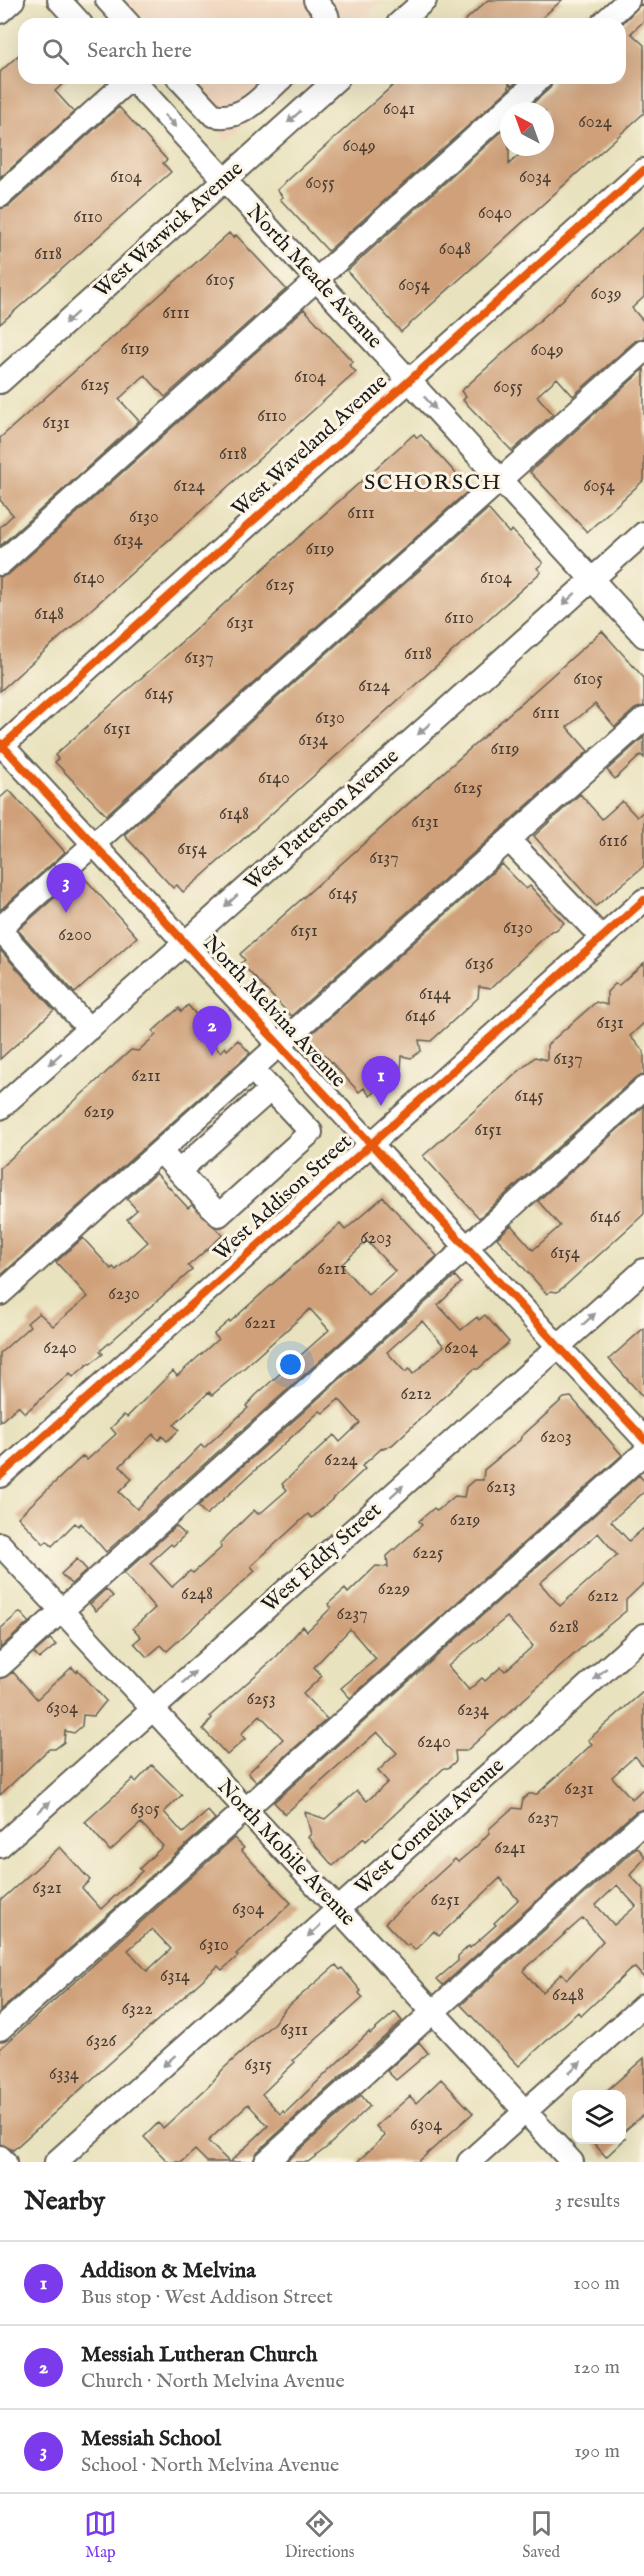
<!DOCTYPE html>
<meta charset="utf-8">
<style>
body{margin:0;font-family:"IM FELL English",serif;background:#f2f2f2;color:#222}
.controls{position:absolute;right:18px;bottom:18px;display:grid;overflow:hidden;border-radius:12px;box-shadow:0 6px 24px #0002}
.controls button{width:54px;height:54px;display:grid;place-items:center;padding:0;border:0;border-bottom:2px solid #e0e0e0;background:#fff;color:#222;font:30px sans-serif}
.compass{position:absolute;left:500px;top:102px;width:54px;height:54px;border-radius:50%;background:#fff;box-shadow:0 6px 24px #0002;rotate:319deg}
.you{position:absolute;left:291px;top:1365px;width:21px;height:21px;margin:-15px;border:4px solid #fff;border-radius:50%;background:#1a73e8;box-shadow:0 0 0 9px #1a73e833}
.badge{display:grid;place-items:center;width:39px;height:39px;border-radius:50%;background:#7c3aed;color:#fff;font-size:20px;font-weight:700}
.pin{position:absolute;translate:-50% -50px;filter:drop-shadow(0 2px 3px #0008)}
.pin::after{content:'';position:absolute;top:32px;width:21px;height:18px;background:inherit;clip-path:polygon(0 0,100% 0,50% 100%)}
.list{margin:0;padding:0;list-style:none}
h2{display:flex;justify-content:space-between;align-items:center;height:78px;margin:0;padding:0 24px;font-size:26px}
h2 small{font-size:20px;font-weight:400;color:#767676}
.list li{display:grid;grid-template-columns:39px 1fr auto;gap:18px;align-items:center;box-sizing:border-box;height:84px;padding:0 24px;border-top:2px solid #e0e0e0}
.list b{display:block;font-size:22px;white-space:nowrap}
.list p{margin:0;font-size:20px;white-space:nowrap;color:#767676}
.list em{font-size:20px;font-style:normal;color:#767676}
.icon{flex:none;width:33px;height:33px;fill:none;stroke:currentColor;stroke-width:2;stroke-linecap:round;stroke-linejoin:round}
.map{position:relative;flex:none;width:644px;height:2162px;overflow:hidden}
.search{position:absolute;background:#fff;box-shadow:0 6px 24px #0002;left:18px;right:18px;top:18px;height:66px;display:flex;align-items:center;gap:15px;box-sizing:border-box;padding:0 21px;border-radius:18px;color:#767676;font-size:22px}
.sheet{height:330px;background:#fff}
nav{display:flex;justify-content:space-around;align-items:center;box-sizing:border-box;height:84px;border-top:2px solid #e0e0e0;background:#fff;font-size:16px;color:#767676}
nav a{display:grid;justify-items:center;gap:3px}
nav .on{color:#7c3aed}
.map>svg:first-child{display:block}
</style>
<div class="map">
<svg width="644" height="2162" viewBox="0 0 644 2162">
<rect width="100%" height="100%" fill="#fcf5e5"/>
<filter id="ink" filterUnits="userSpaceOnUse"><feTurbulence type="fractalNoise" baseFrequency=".0167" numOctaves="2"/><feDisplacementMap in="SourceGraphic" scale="12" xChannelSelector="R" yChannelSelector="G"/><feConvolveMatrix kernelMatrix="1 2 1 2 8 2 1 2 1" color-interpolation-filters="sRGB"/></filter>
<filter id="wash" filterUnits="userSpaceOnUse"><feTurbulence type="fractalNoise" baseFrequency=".008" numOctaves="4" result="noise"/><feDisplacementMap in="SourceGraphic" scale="24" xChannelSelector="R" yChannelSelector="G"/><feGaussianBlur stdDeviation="1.35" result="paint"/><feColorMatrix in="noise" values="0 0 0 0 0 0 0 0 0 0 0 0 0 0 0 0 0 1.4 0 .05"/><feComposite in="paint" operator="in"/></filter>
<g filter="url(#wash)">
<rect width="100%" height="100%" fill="#e9e2be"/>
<!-- built -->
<path fill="#f1d5bd" d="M101 0H383L356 24H123Z
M171 78H296L227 140Z"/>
<g id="blocks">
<!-- building -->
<path fill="#cfa079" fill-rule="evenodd" d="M488 0H562L535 24H461Z
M641 4 644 7V21L631 33 644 45V113L401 332 347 271 509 125V164L528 147H545V111H534L530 106 550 88 555 78H620V26Z
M24 50V78H69L55 91 74 112 0 178V72Z
M401 78H521L512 86 509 83V89L328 251 280 199 283 197 277 190Z
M119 107 167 160 163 163 171 172 0 324V209L9 206Z
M644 227V297L632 308 644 322V338L635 341 573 396 557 378 537 396 553 414 512 451 463 400 466 397 461 391Z
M229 233 233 238 236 235 286 289 165 397 145 375 119 399 139 421 0 546V527L13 515 0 500V438Z
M304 309 353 362 349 365 356 372 0 691V577L9 574Z
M644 369V480L587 532 530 472Z
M414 434 417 438 421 435 470 489 106 815 55 762 58 759 55 755Z
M488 509 509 533 512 530 543 563 537 568 541 572 201 877 183 892 177 885 173 888 124 835Z
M602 631 644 678V706L635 709 615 727 595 704 567 727 588 751 291 1016 241 963 245 960 240 954Z
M644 737V758L641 755 615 779 607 770Z
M9 790 65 852 0 910V798Z
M580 794 602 819 622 801 637 817 644 811V866L596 906 534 836Z
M502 864 526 889 530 886 564 923 556 930 551 931 490 989 479 987 478 998 431 1041 419 1040 421 1051 411 1058 402 1056 401 1069 370 1096 364 1088 359 1092 308 1037Z
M81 874 137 937 75 993 18 930Z
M0 950 54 1010 0 1059Z
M644 963V1023L630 1036 644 1052V1075L635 1078 479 1218 423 1156 535 1057 547 1060V1045L596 1002 607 1005V992L615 984 619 985Z
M188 1005 197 1016 192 1020 220 1052 225 1047 227 1050 238 1040 250 1053 0 1276V1168L131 1050 138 1051 156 1035 153 1031 179 1008 181 1012Z
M644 1106V1214L566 1285 557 1292 551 1291 547 1294 497 1238 511 1225 533 1250 560 1226 538 1201Z
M156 1173 188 1208 192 1205 223 1235 188 1266 192 1270 100 1351 103 1354 90 1364 89 1363 73 1377 70 1373 25 1413 18 1406 0 1422V1353L30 1326 27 1323 39 1313 53 1326 88 1297 56 1262 83 1238 111 1269 113 1267 116 1270 148 1242 127 1219 137 1210 127 1199Z
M383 1197 437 1256 106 1552 81 1523 78 1526 75 1523 52 1546 47 1541 44 1544 18 1517 83 1456 87 1460 116 1434 111 1428 124 1415 127 1417 173 1371 177 1376 218 1339 214 1334 229 1321 230 1322 340 1224 345 1230ZM367 1241 395 1271 368 1295 341 1265ZM310 1309 329 1330 256 1395 246 1406 248 1408 204 1448 201 1445 137 1509 119 1492 132 1479 120 1466 153 1434 159 1440 162 1436 167 1441 179 1430 174 1425 209 1392 212 1395 244 1368Z
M455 1276 461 1283 438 1305 461 1330 477 1317 479 1320 485 1315 509 1342 478 1369H474L392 1445 383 1449 382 1448 362 1466 365 1469 312 1518 308 1514 285 1535 251 1566 255 1571 167 1651 161 1645 147 1657 134 1643 141 1637 133 1628 155 1608 124 1573 176 1526 185 1535 173 1546 171 1544 150 1563 172 1587 190 1571 193 1573 221 1548 220 1543 254 1510 258 1514 263 1511 287 1490 282 1484 318 1450 334 1435 340 1442 360 1423 339 1399 323 1413 320 1411 206 1515 198 1506ZM422 1321 444 1346 413 1374 409 1369 405 1372 387 1352Z
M644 1328V1398L609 1359Z
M571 1397 622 1455 350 1698 341 1688 376 1659 350 1629 314 1667 322 1676 303 1694 327 1719 256 1782 248 1773 283 1739 260 1715 241 1734 245 1739 227 1755 203 1729 212 1718 210 1716 277 1656 303 1626 307 1631 318 1621 331 1608 328 1604 345 1589 348 1593 376 1566 388 1567 387 1556 422 1525 419 1521 434 1508 437 1511 455 1496 464 1497 466 1487 474 1480H483L484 1470 520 1440 521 1437 564 1398Z
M639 1475 644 1481V1492L611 1521 629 1541 644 1528V1583L626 1600V1611L589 1641 466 1751H455L456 1761 448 1768H444L379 1829 366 1841 364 1838 333 1866 308 1837 311 1834 305 1812 325 1819 357 1791 367 1801 388 1782 378 1771 397 1753 377 1732 285 1814 274 1802ZM598 1533 617 1555 560 1606 540 1583ZM507 1617 533 1646 505 1671 501 1667 485 1681 482 1678 469 1690 448 1666Z
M77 1559 87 1570 71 1584 61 1574Z
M106 1589 113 1596 96 1611 90 1604Z
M20 1612 29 1622 0 1648V1629Z
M50 1639 56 1645 39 1659 34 1653Z
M72 1667 76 1672 78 1670 106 1701 94 1716 83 1715 82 1726 74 1733 65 1731 64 1742 55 1749H49L0 1795V1679L13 1672 37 1699Z
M644 1691V1767L635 1756 612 1777 632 1799 644 1788V1809L635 1812 443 1985 437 1979 458 1961V1956L469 1946 470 1948 496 1925 494 1923 518 1900 500 1878 439 1936 434 1931 415 1950 409 1944 407 1946 385 1923 455 1859 458 1862 477 1846 489 1833V1829L509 1811 513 1808 521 1809 523 1799 529 1794H537L573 1762 592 1744 588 1740Z
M152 1765 182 1795 164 1812 183 1833 208 1811 215 1819 0 2011V1901L60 1847 90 1880 82 1888 101 1909 142 1871 139 1869 163 1846 141 1823 110 1851 85 1822 133 1779 136 1782Z
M234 1838 244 1848 241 1850 291 1903 236 1954 238 1956 222 1970 218 1966 13 2150 0 2144V2049ZM152 1929 171 1949 147 1971 128 1950Z
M637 1847 644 1855V1859L630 1875 644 1890V1978L635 1968 630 1970 581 2016 578 2012 519 2066 461 2005ZM617 1885 636 1906 614 1925 596 1905ZM583 1918 603 1941 567 1979 562 1973 542 1992 524 1972 525 1969Z
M336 1965 340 1970 342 1968 361 1991 359 1993 363 1998 293 2060 295 2062 262 2094 280 2114 283 2111 285 2113 369 2032 370 2034 395 2012 402 2021 257 2152 253 2162H230L268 2126 248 2104 208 2141 229 2162H207L195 2150 182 2162H168L144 2137 158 2123 163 2128 209 2086 223 2069 274 2023 285 2009Z
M419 2042 428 2053 396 2080 387 2071Z
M644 2058V2114L621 2134V2094H603Z
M441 2079 473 2113 418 2162H357L385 2136 376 2126 410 2096 416 2103Z
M361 2095 370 2106 326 2148 308 2162H286Z
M590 2139H625L606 2157Z"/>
</g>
</g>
<g filter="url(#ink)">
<use href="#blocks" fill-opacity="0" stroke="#646155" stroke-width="1.5"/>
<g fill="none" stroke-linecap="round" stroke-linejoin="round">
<defs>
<path id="minor" d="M59 0 81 24
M107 0 129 24
M315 0 327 15 329 24
M0 12 13 0
M398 24 425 0
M602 24 628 0
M131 78 644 636
M178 78 213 115C243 122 262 96 282 78
M0 196 131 78
M0 382 338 78
M0 564 541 78
M0 743 644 1439
M0 748 644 170
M509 840 602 938
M0 928 644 351
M0 930 89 1029
M0 1108 644 533
M160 1151 219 1215 311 1132 252 1069
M179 1171 271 1089
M0 1294 644 719
M0 1476 644 900
M0 1544 572 2162
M0 1666 644 1088
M0 1846 644 1270
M0 2029 644 1453
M0 2157 5 2162
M56 2162 644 1635
M266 2162 644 1822
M469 2162 644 2005"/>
</defs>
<!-- minor casing -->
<use href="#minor" stroke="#646155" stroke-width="26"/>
<!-- minor -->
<use href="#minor" stroke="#fff" stroke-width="22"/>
<defs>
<path id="cycleway" d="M0 743 644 1439
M0 748 644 170
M0 1476 644 900"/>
</defs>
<!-- cycleway casing -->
<use href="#cycleway" stroke="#fcf5e5" stroke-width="11"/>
<!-- cycleway -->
<use href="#cycleway" stroke="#e8590c" stroke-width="8"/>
</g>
<!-- one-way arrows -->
<defs><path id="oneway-solid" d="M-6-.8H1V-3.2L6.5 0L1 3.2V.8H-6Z" transform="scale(1.5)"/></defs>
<g fill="#999">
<use href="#oneway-solid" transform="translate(294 117) rotate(138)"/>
<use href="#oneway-solid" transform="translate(170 121) rotate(47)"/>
<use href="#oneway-solid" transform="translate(71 318) rotate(138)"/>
<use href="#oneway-solid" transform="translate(430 403) rotate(47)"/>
<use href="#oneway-solid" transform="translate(569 599) rotate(138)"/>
<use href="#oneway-solid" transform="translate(424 729) rotate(138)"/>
<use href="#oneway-solid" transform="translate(231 901) rotate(138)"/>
<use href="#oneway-solid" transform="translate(55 1059) rotate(138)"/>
<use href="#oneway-solid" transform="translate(589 1319) rotate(-42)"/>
<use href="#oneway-solid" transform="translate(397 1491) rotate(-42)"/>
<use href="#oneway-solid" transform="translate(600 1674) rotate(138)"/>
<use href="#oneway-solid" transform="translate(189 1677) rotate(-42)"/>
<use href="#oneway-solid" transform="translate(44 1807) rotate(-42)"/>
<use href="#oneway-solid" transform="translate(314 1931) rotate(138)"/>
<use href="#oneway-solid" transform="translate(169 2061) rotate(138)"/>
<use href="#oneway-solid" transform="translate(575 2067) rotate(-42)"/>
</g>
</g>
<g text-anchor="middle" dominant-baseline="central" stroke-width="6" stroke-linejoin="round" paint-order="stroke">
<!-- number labels -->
<g font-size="18" fill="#493d33">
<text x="399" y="109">6041</text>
<text x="595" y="122">6024</text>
<text x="359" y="146">6049</text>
<text x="126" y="177">6104</text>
<text x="535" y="177">6034</text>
<text x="320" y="183">6055</text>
<text x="495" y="213">6040</text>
<text x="88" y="217">6110</text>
<text x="455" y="249">6048</text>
<text x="48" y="254">6118</text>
<text x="220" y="280">6105</text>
<text x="414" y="285">6054</text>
<text x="606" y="294">6039</text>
<text x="176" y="313">6111</text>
<text x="135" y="349">6119</text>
<text x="547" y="350">6049</text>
<text x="310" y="377">6104</text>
<text x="95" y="385">6125</text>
<text x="508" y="387">6055</text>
<text x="272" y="416">6110</text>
<text x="56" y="423">6131</text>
<text x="233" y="454">6118</text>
<text x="189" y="486">6124</text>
<text x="599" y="486">6054</text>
<text x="361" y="513">6111</text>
<text x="144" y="517">6130</text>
<text x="128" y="540">6134</text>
<text x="320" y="549">6119</text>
<text x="89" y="578">6140</text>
<text x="496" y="578">6104</text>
<text x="280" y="585">6125</text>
<text x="49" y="614">6148</text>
<text x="459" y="618">6110</text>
<text x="240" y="623">6131</text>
<text x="418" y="654">6118</text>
<text x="199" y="658">6137</text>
<text x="588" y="679">6105</text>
<text x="374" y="686">6124</text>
<text x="159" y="694">6145</text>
<text x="546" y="713">6111</text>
<text x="330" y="718">6130</text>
<text x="117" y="729">6151</text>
<text x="313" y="740">6134</text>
<text x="505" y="749">6119</text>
<text x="274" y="778">6140</text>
<text x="468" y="788">6125</text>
<text x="234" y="814">6148</text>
<text x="425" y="822">6131</text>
<text x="613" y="841">6116</text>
<text x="192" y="849">6154</text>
<text x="384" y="858">6137</text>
<text x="343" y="894">6145</text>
<text x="518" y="928">6130</text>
<text x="304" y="931">6151</text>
<text x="75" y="935">6200</text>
<text x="479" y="964">6136</text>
<text x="435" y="994">6144</text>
<text x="420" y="1016">6146</text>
<text x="610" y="1023">6131</text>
<text x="568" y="1059">6137</text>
<text x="146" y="1076">6211</text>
<text x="529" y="1096">6145</text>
<text x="99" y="1112">6219</text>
<text x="488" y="1130">6151</text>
<text x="605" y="1217">6146</text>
<text x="376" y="1238">6203</text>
<text x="565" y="1253">6154</text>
<text x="332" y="1269">6211</text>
<text x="124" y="1294">6230</text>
<text x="260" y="1323">6221</text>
<text x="60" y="1348">6240</text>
<text x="461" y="1348">6204</text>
<text x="416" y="1394">6212</text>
<text x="556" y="1437">6203</text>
<text x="341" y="1460">6224</text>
<text x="501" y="1487">6213</text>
<text x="465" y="1520">6219</text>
<text x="428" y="1553">6225</text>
<text x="394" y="1589">6229</text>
<text x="197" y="1594">6248</text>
<text x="603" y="1596">6212</text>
<text x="352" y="1614">6237</text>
<text x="564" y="1627">6218</text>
<text x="261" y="1699">6253</text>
<text x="62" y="1708">6304</text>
<text x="473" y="1710">6234</text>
<text x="434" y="1742">6240</text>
<text x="579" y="1789">6231</text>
<text x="145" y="1809">6305</text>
<text x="543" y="1818">6237</text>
<text x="510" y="1848">6241</text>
<text x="47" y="1888">6321</text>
<text x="445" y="1900">6251</text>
<text x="248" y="1909">6304</text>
<text x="214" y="1945">6310</text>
<text x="175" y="1976">6314</text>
<text x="568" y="1995">6248</text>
<text x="137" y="2009">6322</text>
<text x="294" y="2030">6311</text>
<text x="101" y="2041">6326</text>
<text x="258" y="2065">6315</text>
<text x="64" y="2074">6334</text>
<text x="426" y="2125">6304</text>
</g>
<!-- street labels -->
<g font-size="21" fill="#1c1c1c" stroke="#fcf5e5">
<text transform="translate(169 230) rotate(-42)">West Warwick Avenue</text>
<text transform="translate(314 277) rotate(47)">North Meade Avenue</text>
<text transform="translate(310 446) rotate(-42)">West Waveland Avenue</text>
<text transform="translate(322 820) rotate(-42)">West Patterson Avenue</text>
<text transform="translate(274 1012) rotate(47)">North Melvina Avenue</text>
<text transform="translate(283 1198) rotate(-42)">West Addison Street</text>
<text transform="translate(322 1558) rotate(-42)">West Eddy Street</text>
<text transform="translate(430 1827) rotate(-42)">West Cornelia Avenue</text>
<text transform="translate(286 1853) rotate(47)">North Mobile Avenue</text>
</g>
<!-- neighbourhood labels -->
<g font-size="22" letter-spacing="1.5" fill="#1c1c1c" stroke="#fcf5e5">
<text x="433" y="483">SCHORSCH</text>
</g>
</g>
</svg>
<div class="controls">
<button><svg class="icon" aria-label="layers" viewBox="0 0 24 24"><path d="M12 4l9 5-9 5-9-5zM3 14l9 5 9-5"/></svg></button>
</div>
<svg class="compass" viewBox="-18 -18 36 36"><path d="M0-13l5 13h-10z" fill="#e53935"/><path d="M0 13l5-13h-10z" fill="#767676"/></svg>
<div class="you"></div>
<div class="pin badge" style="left:381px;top:1106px">1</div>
<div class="pin badge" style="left:212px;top:1056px">2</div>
<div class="pin badge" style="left:66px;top:913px">3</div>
<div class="search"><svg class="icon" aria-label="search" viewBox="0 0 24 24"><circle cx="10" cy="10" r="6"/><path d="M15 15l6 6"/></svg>Search here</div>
</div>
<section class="sheet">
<h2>Nearby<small>3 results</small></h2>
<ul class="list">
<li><span class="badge">1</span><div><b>Addison &amp; Melvina</b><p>Bus stop · West Addison Street</p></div><em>100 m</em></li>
<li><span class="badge">2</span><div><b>Messiah Lutheran Church</b><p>Church · North Melvina Avenue</p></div><em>120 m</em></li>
<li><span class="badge">3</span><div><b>Messiah School</b><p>School · North Melvina Avenue</p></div><em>190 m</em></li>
</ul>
</section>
<nav>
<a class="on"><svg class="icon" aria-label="map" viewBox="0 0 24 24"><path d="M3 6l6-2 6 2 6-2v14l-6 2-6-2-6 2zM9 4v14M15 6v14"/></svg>Map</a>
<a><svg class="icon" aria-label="directions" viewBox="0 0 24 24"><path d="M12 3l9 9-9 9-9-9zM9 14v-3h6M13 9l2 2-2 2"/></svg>Directions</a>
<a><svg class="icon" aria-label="saved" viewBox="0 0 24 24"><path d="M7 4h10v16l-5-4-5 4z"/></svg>Saved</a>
</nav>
